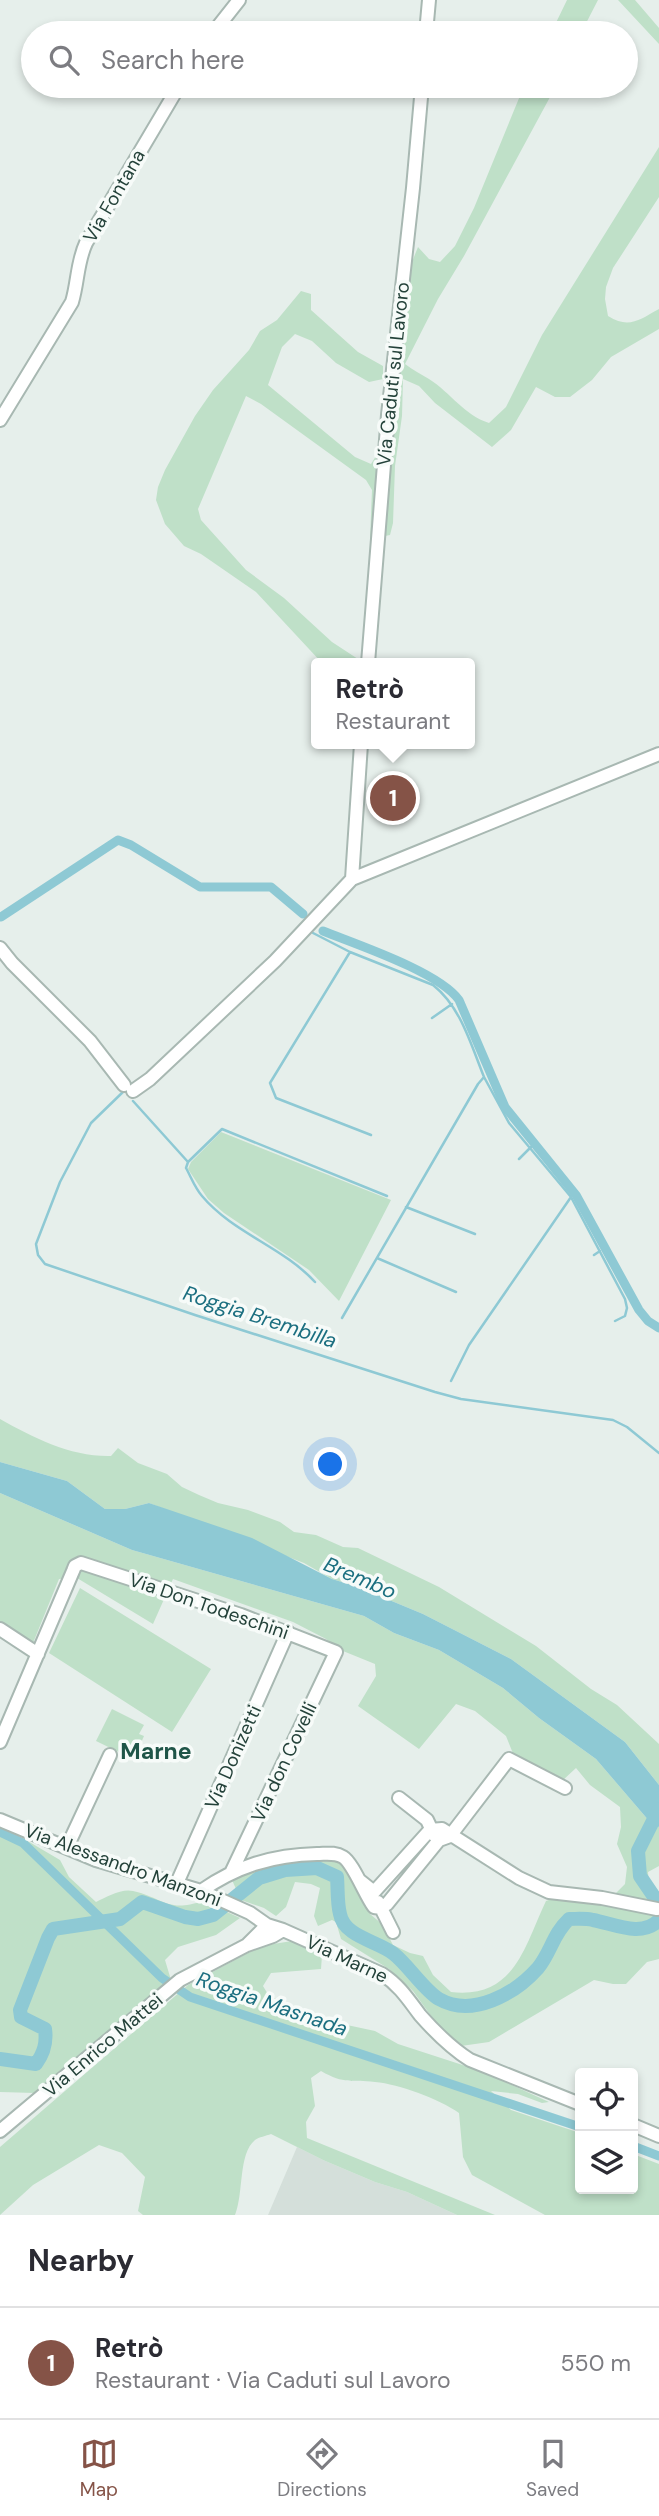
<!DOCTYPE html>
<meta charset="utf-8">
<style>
body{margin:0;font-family:"DM Sans",sans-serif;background:#f7f7f7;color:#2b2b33}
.controls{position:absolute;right:21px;bottom:21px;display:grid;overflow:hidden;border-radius:7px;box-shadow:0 4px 10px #0003}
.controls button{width:63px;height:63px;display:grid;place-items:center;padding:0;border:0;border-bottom:2px solid #e1e1e2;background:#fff;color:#2b2b33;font:35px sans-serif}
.you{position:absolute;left:331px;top:1465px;width:24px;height:24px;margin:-18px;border:5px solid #fff;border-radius:50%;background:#1a73e8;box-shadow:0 0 0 10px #1a73e833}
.badge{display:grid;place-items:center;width:46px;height:46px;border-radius:50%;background:#855347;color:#fff;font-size:23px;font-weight:700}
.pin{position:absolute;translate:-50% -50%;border:4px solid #fff;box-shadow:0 2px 7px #0006}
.popup{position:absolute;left:311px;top:658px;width:164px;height:91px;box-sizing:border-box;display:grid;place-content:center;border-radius:7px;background:#fff;filter:drop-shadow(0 2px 5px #0005);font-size:23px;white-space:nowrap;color:#7c7c81}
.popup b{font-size:26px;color:#2b2b33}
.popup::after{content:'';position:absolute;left:50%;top:100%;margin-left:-14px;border:14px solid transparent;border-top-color:#fff}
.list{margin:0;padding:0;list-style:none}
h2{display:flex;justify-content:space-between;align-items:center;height:91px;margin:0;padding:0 28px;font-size:30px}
h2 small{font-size:23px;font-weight:400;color:#7c7c81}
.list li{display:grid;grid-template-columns:46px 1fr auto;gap:21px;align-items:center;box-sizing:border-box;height:112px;padding:0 28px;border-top:2px solid #e1e1e2}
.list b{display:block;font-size:26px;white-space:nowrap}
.list p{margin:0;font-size:23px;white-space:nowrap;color:#7c7c81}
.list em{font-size:23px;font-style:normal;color:#7c7c81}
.icon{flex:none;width:38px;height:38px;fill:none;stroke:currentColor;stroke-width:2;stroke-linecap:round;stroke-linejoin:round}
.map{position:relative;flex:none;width:659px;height:2215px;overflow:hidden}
.search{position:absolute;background:#fff;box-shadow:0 4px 10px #0003;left:21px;right:21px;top:21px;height:77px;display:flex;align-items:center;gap:18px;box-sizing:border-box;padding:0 24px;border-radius:38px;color:#7c7c81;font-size:26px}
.sheet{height:203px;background:#fff}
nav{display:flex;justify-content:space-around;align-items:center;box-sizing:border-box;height:98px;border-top:2px solid #e1e1e2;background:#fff;font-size:19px;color:#7c7c81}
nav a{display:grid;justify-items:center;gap:4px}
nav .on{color:#855347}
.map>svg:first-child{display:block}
</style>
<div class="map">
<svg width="659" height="2215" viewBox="0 0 659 2215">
<rect width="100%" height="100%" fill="#e6efeb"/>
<!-- built -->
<path fill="#d4dfda" d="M297 2147 323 2160 375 2182 407 2192 457 2215H268Z"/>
<!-- green -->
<path fill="#bfe0c8" d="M567 0H598L581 33H551Z
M618 0H635L659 28V44Z
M524 86H556L464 256 438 299 405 364C413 370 421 374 429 379 451 393 464 415 489 423L506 407 542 335 659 147V197L613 268 606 287 605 299 608 316C629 329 639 320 659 309V329L611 357 592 380 570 397H555L536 387 511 430 492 447 435 403 419 386 403 379 402 416 395 466 393 523 390 535 370 539 372 490 366 480 261 404 246 396 198 509 201 520 246 570 284 598 332 642 358 659 357 663H322L256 592 201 554 184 546 165 524 156 500 158 487 165 470 195 416 213 390 249 350 260 331 277 320 301 291 311 294V310L358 352 383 366V379L369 382 336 363 312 341 295 334 282 347 268 385 355 457 371 464 376 456 396 373 412 262 418 247 429 259 440 262 455 246 474 208Z
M221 1132 391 1200 339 1301 309 1270 224 1213 208 1199 188 1169 191 1162Z
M0 1419C34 1438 71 1457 111 1456L118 1448 138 1463 167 1474 182 1487 199 1495 218 1503 248 1510 280 1522 294 1532 316 1535 343 1547 358 1548 439 1587 536 1646 591 1689 617 1705 659 1744V1785L625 1742 511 1659 423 1614 358 1587 332 1579 304 1563 149 1503 125 1509H105L67 1481 0 1462Z
M0 1493 132 1550 364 1616 394 1633 439 1650 503 1688 539 1718 596 1759 650 1822 659 1827V1866L648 1872C649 1886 649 1908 659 1919V1959L647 1962 626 1984H613L594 1980 489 2042 461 2046 444 2034 413 1991 389 1969 341 1939 336 1922 332 1920 318 1926 314 1916 320 1888 311 1884 295 1882 286 1907 276 1916 264 1908 241 1900 232 1880 270 1862 325 1855 346 1865 370 1914 382 1924 393 1945 410 1953 423 1956 433 1975 451 1992C515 1999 524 1947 546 1901L557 1897 611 1898 625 1884 627 1867 617 1844 621 1827 620 1807 590 1785 576 1768 562 1781 514 1756 506 1736 475 1711 456 1704 419 1749 358 1706 376 1676 375 1664 343 1651 326 1639 293 1622 173 1579 153 1624 77 1578 59 1579 33 1643 0 1621Z
M80 1588 211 1669 172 1732 49 1653Z
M112 1709 144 1725 139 1734 144 1736 137 1752 132 1751 129 1757 96 1741Z
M0 1833 26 1840 60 1860 69 1877 96 1902C106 1897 122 1888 133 1891 164 1898 167 1913 203 1901L240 1918 216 1935 178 1947 165 1960 171 1980 35 2093 0 2092Z
M292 1941 322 1955 321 1969 271 1973 263 1986 269 1996 333 2022 375 2031 398 2044 481 2071 549 2102 542 2103 518 2094 491 2091 511 2110 580 2133V2189H633V2154L659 2164V2215H545L472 2175 463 2157 459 2113C439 2099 399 2084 375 2082 351 2079 345 2085 321 2071L311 2078 315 2106 306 2122 307 2138 495 2215H457L407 2192 375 2182 323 2160 271 2134C266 2136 259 2137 255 2140 238 2154 244 2193 235 2215H143L138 2211 145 2177 122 2153 99 2145 33 2185 0 2215V2147L188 1985 261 1946Z"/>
<!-- water -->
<path fill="#8ec9d4" d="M0 1462 67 1481 105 1509H125L149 1503 252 1538 332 1579 358 1587 423 1614 511 1659 625 1742 659 1785V1827L650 1822 596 1759 539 1718 503 1688 439 1650 394 1633 364 1616 132 1550 0 1493Z"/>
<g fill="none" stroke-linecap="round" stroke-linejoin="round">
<!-- stream -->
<path stroke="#8ec9d4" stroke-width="2.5" d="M313 933 350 952 433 985C461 1007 471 1045 484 1077
M350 952 270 1083 276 1098 371 1135
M432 1018 452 1004
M125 1090 91 1123 60 1182 36 1244 38 1255 45 1264 195 1315 435 1392 461 1399 613 1420 627 1427 659 1453
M133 1101 188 1162 222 1129 387 1196
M519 1159 531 1147
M188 1162 186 1168C191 1177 195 1188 202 1196 233 1233 283 1247 315 1282
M406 1207 475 1234
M594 1255 600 1251
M377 1258 456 1292
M342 1318 478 1084 484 1077 509 1123 571 1197 625 1299 627 1308 625 1316 615 1321
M451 1381 469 1345 571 1197"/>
<!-- canal -->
<path stroke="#8ec9d4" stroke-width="9" d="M1 917 118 840 131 845 200 887H271L303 914
M323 931C358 945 439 972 459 1000L505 1107 576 1195 639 1310 648 1321 659 1328
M0 1832 23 1843 162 1978 190 1997 580 2127
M633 2146 659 2156"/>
<!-- river -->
<path stroke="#8ec9d4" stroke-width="14" d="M659 1809 638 1851 640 1876 659 1904
M0 2059 36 2064C44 2053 47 2043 45 2029L21 2017 20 2010 48 1938 53 1929 120 1919 142 1902 185 1917 198 1919 213 1915 259 1878 285 1870 317 1868 337 1877C338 1889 337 1903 340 1914 344 1937 378 1941 394 1954 408 1965 425 1991 439 1999 472 2018 515 1994 538 1968 551 1952 553 1934 569 1919 577 1919 585 1918 593 1920 614 1924 642 1938 659 1920"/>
<defs>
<path id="minor" d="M213 33 239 0
M426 33 429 0
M0 420 72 302C78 282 77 262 86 243L179 86
M368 663 388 415 413 188 422 86
M352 879 361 744
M0 948 12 963 90 1041 124 1085
M133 1091 150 1079 275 961 352 879 659 754
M0 1629 38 1654
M0 1742 73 1571 75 1566 81 1563 241 1615 336 1652 231 1873
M399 1798 427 1820 434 1835
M0 1820 96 1860 201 1891 250 1913 267 1925 283 1930 382 1974C399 1985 408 1999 420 2015 435 2032 451 2048 470 2060L580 2104
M450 1836 509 1759 565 1788
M67 1847 110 1755
M359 1880 374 1892 430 1830 442 1829 519 1878 549 1892 602 1898 657 1909
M177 1883 288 1632
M201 1891C237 1866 273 1855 317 1854 326 1854 335 1852 343 1857 353 1863 365 1895 374 1907L381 1908 387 1904 439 1840 450 1836
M378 1902 393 1932
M267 1925 247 1945 273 1936 283 1930
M633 2125 659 2136
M0 2131 180 1980 247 1945"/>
</defs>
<!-- minor casing -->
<use href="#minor" stroke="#a8b8b2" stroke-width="16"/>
<!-- minor -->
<use href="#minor" stroke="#fff" stroke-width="12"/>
</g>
<g text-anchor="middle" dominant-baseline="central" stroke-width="7" stroke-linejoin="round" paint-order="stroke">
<!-- street labels -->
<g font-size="19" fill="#24423a" stroke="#f7fbf9">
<text transform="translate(114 196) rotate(-60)">Via Fontana</text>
<text transform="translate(393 374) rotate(-84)">Via Caduti sul Lavoro</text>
<text transform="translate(209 1606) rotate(19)">Via Don Todeschini</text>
<text transform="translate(233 1757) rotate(-66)">Via Donizetti</text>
<text transform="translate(284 1762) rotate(-65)">Via don Covelli</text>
<text transform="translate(123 1865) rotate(20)">Via Alessandro Manzoni</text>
<text transform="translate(347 1959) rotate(25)">Via Marne</text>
<text transform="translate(103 2045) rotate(-40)">Via Enrico Mattei</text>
</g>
<!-- water labels -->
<g font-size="21" font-style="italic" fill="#1c6f80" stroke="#f7fbf9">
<text transform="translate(260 1317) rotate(18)">Roggia Brembilla</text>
<text transform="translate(360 1578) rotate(23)">Brembo</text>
<text transform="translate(272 2004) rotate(19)">Roggia Masnada</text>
</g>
<!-- quarter labels -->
<g font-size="23" font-weight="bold" fill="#1f5548" stroke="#f7fbf9">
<text x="156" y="1751">Marne</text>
</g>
</g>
</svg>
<div class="controls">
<button><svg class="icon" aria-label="locate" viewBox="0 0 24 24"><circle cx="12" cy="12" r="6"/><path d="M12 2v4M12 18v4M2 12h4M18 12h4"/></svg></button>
<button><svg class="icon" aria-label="layers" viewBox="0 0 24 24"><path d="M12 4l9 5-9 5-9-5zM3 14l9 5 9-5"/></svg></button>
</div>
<div class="you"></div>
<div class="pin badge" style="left:393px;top:798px">1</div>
<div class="popup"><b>Retrò</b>Restaurant</div>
<div class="search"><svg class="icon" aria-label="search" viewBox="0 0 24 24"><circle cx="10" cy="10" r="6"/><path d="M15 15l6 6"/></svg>Search here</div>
</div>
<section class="sheet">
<h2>Nearby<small></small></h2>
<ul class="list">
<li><span class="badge">1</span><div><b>Retrò</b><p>Restaurant · Via Caduti sul Lavoro</p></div><em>550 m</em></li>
</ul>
</section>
<nav>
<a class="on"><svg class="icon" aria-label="map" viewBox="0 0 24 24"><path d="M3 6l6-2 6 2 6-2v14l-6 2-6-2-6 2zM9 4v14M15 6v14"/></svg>Map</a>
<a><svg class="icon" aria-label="directions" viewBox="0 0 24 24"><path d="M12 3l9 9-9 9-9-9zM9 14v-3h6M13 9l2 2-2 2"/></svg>Directions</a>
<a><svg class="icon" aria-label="saved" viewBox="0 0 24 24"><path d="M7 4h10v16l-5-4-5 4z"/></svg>Saved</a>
</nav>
